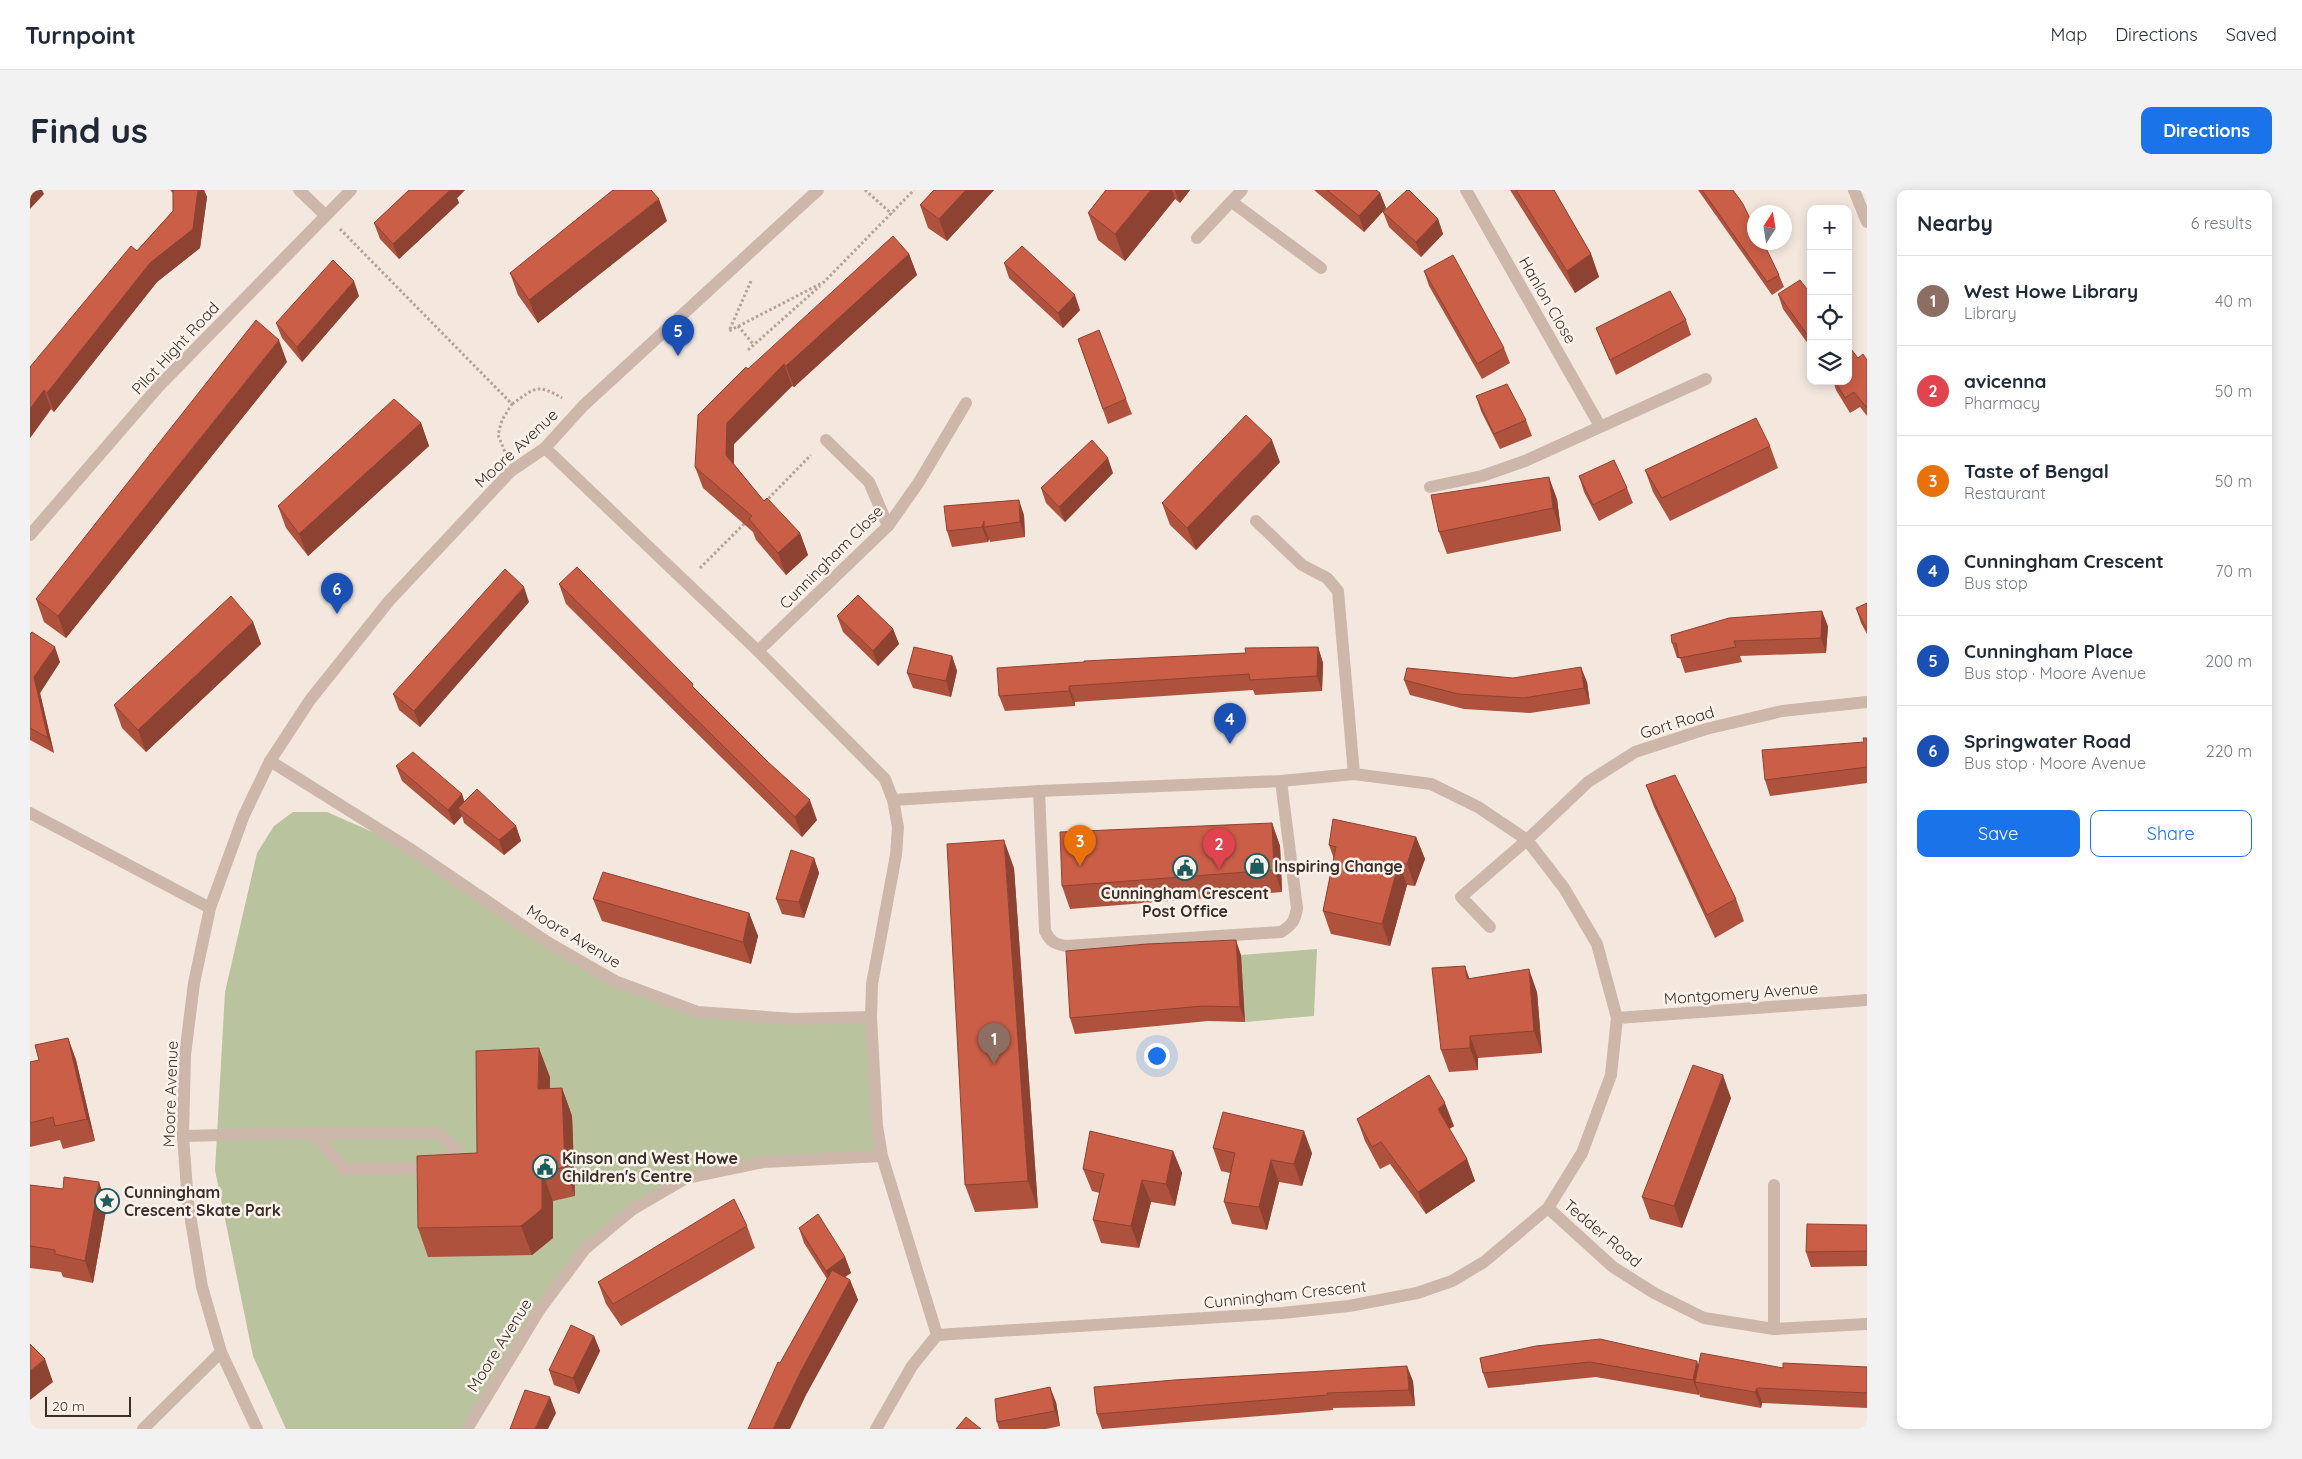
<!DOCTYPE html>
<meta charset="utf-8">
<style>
body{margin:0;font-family:Quicksand,sans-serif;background:#f2f2f3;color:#1f2937}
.controls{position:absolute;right:15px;top:15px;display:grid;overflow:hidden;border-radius:10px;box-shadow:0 2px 12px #0003}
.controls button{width:45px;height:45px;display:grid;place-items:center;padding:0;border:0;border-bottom:1px solid #e0e1e3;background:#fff;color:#1f2937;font:25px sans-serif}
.compass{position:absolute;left:1717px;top:15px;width:45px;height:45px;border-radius:50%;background:#fff;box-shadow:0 2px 12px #0003;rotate:12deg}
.scale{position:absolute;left:15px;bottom:12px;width:86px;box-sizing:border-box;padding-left:5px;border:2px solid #3a2e29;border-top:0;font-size:14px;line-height:18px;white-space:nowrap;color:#3a2e29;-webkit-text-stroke:4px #fbf3eb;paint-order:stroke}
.you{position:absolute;left:1126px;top:865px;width:18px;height:18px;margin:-12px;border:4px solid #fff;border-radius:50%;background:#1a73e8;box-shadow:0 0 0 8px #1a73e833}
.badge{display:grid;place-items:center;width:32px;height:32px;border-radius:50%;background:#1a73e8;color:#fff;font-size:16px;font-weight:700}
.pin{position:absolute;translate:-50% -41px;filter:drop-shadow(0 1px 2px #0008)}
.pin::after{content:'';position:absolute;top:26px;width:18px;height:15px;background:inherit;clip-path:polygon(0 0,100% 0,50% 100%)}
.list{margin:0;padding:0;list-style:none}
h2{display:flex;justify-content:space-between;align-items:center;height:65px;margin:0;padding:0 20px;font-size:21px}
h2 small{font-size:16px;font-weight:400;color:#747a83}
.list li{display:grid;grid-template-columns:32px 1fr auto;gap:15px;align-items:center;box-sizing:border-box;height:90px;padding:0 20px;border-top:1px solid #e0e1e3}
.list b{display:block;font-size:19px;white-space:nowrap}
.list p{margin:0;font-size:16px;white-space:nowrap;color:#747a83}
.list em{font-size:16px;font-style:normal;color:#747a83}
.actions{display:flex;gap:10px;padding:15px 20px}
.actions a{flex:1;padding:11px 0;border:1px solid #1a73e8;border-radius:10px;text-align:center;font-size:18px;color:#1a73e8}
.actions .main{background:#1a73e8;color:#fff}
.icon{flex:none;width:28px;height:28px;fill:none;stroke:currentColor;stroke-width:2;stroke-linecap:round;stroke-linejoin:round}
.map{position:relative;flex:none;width:1837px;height:1239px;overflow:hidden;border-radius:10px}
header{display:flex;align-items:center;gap:30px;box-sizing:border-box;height:70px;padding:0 25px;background:#fff;border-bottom:1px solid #e0e1e3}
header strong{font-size:24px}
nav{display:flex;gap:28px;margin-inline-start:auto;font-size:18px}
.intro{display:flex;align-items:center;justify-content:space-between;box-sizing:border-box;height:120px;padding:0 30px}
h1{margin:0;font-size:35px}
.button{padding:12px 22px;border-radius:10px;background:#1a73e8;color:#fff;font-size:18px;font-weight:700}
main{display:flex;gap:30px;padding:0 30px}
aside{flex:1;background:#fff;border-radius:10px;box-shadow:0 2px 12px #0003}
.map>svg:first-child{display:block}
</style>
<header>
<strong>Turnpoint</strong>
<nav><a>Map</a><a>Directions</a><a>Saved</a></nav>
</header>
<div class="intro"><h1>Find us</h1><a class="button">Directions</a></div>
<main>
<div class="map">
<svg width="1837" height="1239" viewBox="0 0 1837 1239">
<rect width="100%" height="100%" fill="#f4e8de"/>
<!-- green -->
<path fill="#b9c39e" d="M263 622H297L379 658 585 791 667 822 841 827 852 966 734 972 656 988 555 1059 431 1239H256L223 1166 185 980 195 802 227 663 244 636Z
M1287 759 1284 826 1215 832 1211 765Z"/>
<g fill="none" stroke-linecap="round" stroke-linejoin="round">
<!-- path -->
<path stroke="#b8a194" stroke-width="3" stroke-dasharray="2.5 2.5" stroke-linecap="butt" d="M835 0 862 24
M310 39 482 214 472 230 468 245 475 262
M721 91 699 141 794 92 884 0
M708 136 724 155
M718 160 790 96
M482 214C505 198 507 193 532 208
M735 312 781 265
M670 378 717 331"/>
<!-- service -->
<path stroke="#ccb7aa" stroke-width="12" d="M1202 12 1291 78
M796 250 839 292 858 336
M1400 297 1452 286 1495 271 1676 189
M1226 331 1272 375 1297 388 1308 401 1324 584
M1009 601 1015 741C1020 751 1024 754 1036 756L1251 742C1262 735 1265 731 1267 718L1251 591
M1460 737 1431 707 1497 650
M153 946 283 943H408L426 959 408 978 315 979 283 943
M1744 995V1139"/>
<!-- minor -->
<path stroke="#ccb7aa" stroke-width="12" d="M269 0 295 25
M1436 0 1570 236
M1824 0 1837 32
M1167 48 1212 0
M515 258 728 461 855 589 863 610 868 637 866 665 842 794 841 827 847 936 852 966 907 1145 1252 1123 1319 1116 1387 1103 1422 1091 1454 1072 1518 1018 1552 963 1581 885 1587 828 1567 754 1534 698 1497 650 1448 617 1401 594 1324 584 1251 591 1009 601 863 610
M0 345 129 196 321 0
M728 461 858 336 889 292 936 213
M240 571 379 658 517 752 585 791 668 822 764 829 841 827
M0 623 180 718
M1497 650 1558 592 1605 562 1676 539 1752 521 1837 512
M1587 828 1837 810
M1518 1018 1583 1077 1624 1103 1674 1128 1744 1139 1837 1134
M113 1239 191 1162
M437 1239 510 1119 555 1059 603 1019 656 988 734 972 852 966
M846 1239 882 1176 907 1145"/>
<!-- tertiary -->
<path stroke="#ccb7aa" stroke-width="12" d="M227 1239 191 1162 172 1097 158 1013 153 946 155 865 164 793 180 718 214 625 240 571 280 510 359 411 481 281 515 258 553 216 788 0"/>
</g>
<!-- wall -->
<path fill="#ae513d" d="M140 0H174L177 7 170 58 127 92 24 222 21 219 0 248V177L143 21V3Z
M379 0H435L427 8 429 13 369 69 350 49 344 33Z
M904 0H964L917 51 898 38 890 15Z
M1076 0H1160L1150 13 1145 9 1095 71 1068 50 1058 23Z
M1284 0H1346L1350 3 1356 18 1334 42Z
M1480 0H1524L1561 64 1569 87 1545 103Z
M1668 0H1703L1749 85 1754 97 1742 105Z
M1353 22 1408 29 1413 44 1391 67 1359 37Z
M637 31 508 133 488 105 480 83Z
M879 64 887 85 764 197 762 196 704 254V274L734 311 770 343 778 365 756 385 726 350 723 342 673 298 665 277 718 179Z
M974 73 1050 120 1033 138 979 88Z
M1394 81 1474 158 1480 173 1452 189 1399 96Z
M1748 104H1781V158L1753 119Z
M329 106 272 172 252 148 246 133Z
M1656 130 1661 145 1586 185 1572 153 1566 138Z
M1048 149 1096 209 1102 224 1078 234Z
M1828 168 1837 170V226L1830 217 1820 223 1806 200 1803 191H1818Z
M257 172 36 448 14 432 6 409Z
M1446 206 1496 230 1502 246 1470 259 1451 221Z
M391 233 399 256 278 366 256 338 248 316Z
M1740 256 1748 278 1640 331 1623 302 1615 280Z
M1250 272 1166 360 1140 335 1132 313Z
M1083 283 1035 332 1016 313 1011 298Z
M1549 286 1597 298 1603 313 1569 331 1554 302Z
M1527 309 1531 341 1417 364 1409 342Z
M994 325 995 347 960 352 959 349 958 352 922 357 917 341Z
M529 394 665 499 787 630 772 647 536 414Z
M499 412 390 537 369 520 363 504Z
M1837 413V444L1831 433 1826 418Z
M807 426 863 439 869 454 848 476 813 442Z
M223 432 231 454 116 562 92 538 84 515Z
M1798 436 1796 463 1710 466 1712 472 1655 483 1650 468H1647L1642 453Z
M0 444 30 472 10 503 24 563 0 550Z
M1288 457 1293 473 1292 501 1225 505 1223 500 1045 512V516L975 521 969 506 1216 463Z
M922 466 927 481 921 507 883 498 877 483Z
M1483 488 1557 492 1560 514 1500 523 1434 519 1380 505 1374 490Z
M1837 548V593L1740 606 1735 590 1834 552Z
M366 576 432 604 434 612 486 636 491 651 474 665 434 633 432 626 424 635 372 591Z
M1616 595 1706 709 1714 731 1685 748 1624 617Z
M1242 633 1250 656 1252 702 1040 719 1032 696Z
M1386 647 1395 669 1385 696 1377 695 1360 756 1301 744 1293 721 1304 669 1299 655Z
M784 668 789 683 774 728 752 724 746 709Z
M984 678 1008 1018 945 1022 935 995Z
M563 709 719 723 728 746 721 774 572 731Z
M1211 765 1215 832 1178 831 1045 844 1040 828Z
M1440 789 1507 802 1512 863 1448 868V880L1419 882 1411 860Z
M38 848 46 870 65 951 33 959 30 950 0 957V872L9 870Z
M520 887V898H532L542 926 545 1006 523 1011V1048L502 1065 398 1067 388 1038 447 963Z
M1701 908 1652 1038 1620 1029 1612 1007Z
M1327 929 1424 936 1419 939 1437 969 1445 991 1396 1024 1360 974 1350 979 1335 951Z
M1183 958 1282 963 1272 996 1249 992 1237 1040 1202 1034 1194 1012 1200 983 1191 981Z
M1143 961 1152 983 1145 1016 1121 1012 1109 1058 1071 1053 1063 1030 1070 1003 1062 1001 1053 979Z
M0 995 33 999 77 1015 63 1093 33 1087 31 1082 0 1078Z
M1837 1035V1076L1781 1077 1776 1062Z
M717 1036 725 1058 591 1136 576 1114 568 1092Z
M769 1038 815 1067 821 1083 815 1087 820 1090 828 1110 777 1203 750 1173 797 1089 774 1053Z
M564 1146 570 1161 549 1204 524 1195 519 1180Z
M1450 1168 1753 1178 1837 1177V1218L1732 1213 1731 1218 1670 1207 1669 1203V1205L1566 1187 1458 1198 1453 1183Z
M1383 1191 1385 1216 1303 1218V1220L1072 1239 1067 1224Z
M1026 1212 1030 1236 1016 1239H969L967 1232Z"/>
<!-- shaded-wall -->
<path fill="#8d4232" d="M0 0H12L14 4 0 19Z
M168 0H174L177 7 170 58 127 92 24 222 17 203 120 73Z
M420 0H435L427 8 429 13 369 69 363 54Z
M936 0H964L917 51 909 29Z
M1121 0H1142L1145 9 1095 71 1085 44Z
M1145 0H1160L1150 13Z
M1350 3 1356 18 1334 42 1329 26Z
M629 9 637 31 508 133 499 110Z
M1408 29 1413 44 1391 67 1386 52Z
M879 64 887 85 764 197 756 176Z
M1561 64 1569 87 1545 103 1537 81Z
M324 91 329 106 272 172 267 157Z
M1045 105 1050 120 1033 138 1028 123Z
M249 150 257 172 36 448 28 426Z
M754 174 762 196 704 254V286L696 265 697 233Z
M14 200 21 219 0 248V219Z
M391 233 399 256 278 366 269 344Z
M1242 250 1250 272 1166 360 1157 338Z
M1078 268 1083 283 1035 332 1029 317Z
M1519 287 1527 309 1531 341 1523 318Z
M989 310 994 325 995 347 990 332Z
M954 331V337L959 349 958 352 952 337Z
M770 343 778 365 756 385 748 363Z
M494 397 499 412 390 537 384 521Z
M1792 421 1798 436 1796 463 1791 448Z
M223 432 231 454 116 562 108 540Z
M863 439 869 454 848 476 843 461Z
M25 457 30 472 10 503 24 563 18 548 4 487Z
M1288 457 1293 473 1292 501 1287 486Z
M922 466 927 481 921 507 916 491Z
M1551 477 1557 492 1560 514 1554 498Z
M1039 496 1045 512V516L1039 501Z
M432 604 437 619 428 618 432 626 424 635 418 620Z
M780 610 787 630 772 647 765 627Z
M1242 633 1250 656 1252 702 1244 680Z
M486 636 491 651 474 665 469 650Z
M1386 647 1395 669 1385 696 1377 674Z
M974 650 984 678 1008 1018 998 991Z
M784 668 789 683 774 728 769 712Z
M1369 673 1377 695 1360 756 1352 734Z
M719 723 728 746 721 774 713 752Z
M1206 750 1211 765 1215 832 1210 817Z
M1435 776 1443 799 1437 789Z
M1499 779 1507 802 1512 863 1504 841Z
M1440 846 1448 868V880L1440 858Z
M38 848 46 870 65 951 57 929Z
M509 858 520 887 519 928 508 899Z
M1693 885 1701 908 1652 1038 1644 1016Z
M532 898 542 926 545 1006 535 977Z
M1415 913 1424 936 1416 941 1408 919Z
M1274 941 1282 963 1272 996 1264 974Z
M1143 961 1152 983 1145 1016 1136 994Z
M1437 969 1445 991 1396 1024 1388 1002Z
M1241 970 1249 992 1237 1040 1229 1017Z
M512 982 523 1011V1048L502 1065 491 1036Z
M1112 990 1121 1012 1109 1058 1101 1036Z
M69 992 77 1015 63 1093 55 1071Z
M815 1067 821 1083 801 1096 796 1081Z
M820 1090 828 1110 777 1203 760 1239H743L770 1183Z
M564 1146 570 1161 549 1204 543 1188Z
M15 1169 23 1192 0 1210V1181Z
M1667 1171 1672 1187 1665 1192 1669 1203V1205L1663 1190Z
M1377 1176 1383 1191 1385 1216 1379 1200Z
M1020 1197 1026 1212 1030 1236 1025 1221Z
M1727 1198 1732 1213 1731 1218 1725 1202Z
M520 1207 526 1223 518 1239H505Z"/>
<!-- building -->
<path fill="#ca5e47" stroke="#8d4232" d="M143 0H168L163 39 120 73 17 203 14 200 0 219V177L101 56 107 61 143 21Z
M379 0H420L363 54 344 33Z
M583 0H621L629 9 499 110 480 83Z
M904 0H936L909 29 890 15Z
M1076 0H1121L1085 44 1058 23Z
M1297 0H1346L1350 3 1329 26Z
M1377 0H1379L1408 29 1386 52 1353 22Z
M1486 0H1524L1561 64 1537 81Z
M1672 0H1703L1713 14 1724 37V52H1733L1749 85 1737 92Z
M863 46 879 64 756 176 754 174 697 233 696 265 734 311 737 308 770 343 748 363 719 329 722 326 665 277 668 225 716 177 718 179Z
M992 56 1045 105 1028 123 974 73Z
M1423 65 1474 158 1447 174 1394 81Z
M303 70 324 91 267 157 246 133Z
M1770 90 1781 104V150L1748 104Z
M1640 101 1656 130 1580 170 1566 138Z
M226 130 249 150 28 426 6 409Z
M1069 140 1096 209 1073 219 1048 149Z
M1818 155 1828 168 1833 164 1837 170V218L1824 202 1815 208 1805 191H1818Z
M1477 194 1496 230 1464 244 1446 206Z
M364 209 391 233 269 344 248 316Z
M1216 225 1242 250 1157 338 1132 313Z
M1726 228 1740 256 1632 308 1615 280Z
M1062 250 1078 268 1029 317 1011 298Z
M1584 270 1597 298 1563 315 1549 286Z
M1519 287 1523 318 1409 342 1401 305Z
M989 310 990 332 954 337V331L952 337 917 341 914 316Z
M547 377 663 494 662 496 738 572 780 610 765 627 529 394Z
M475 379 494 397 384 521 363 504Z
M828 405 863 439 843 461 807 426Z
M201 406 223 432 108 540 84 515Z
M1837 413V440L1826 418Z
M1792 421 1791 448 1704 451 1706 457 1649 468 1646 453H1642L1641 445 1699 428Z
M2 442 25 457 4 487 18 548 0 538V444Z
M884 457 922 466 916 491 877 483Z
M1288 457 1287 486 1220 490 1219 484 1039 496V501L969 506 967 478 1054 472V471L1216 463 1215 458Z
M1551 477 1554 498 1494 508 1428 504 1374 490 1377 478 1483 488Z
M1833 548H1837V577L1735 590 1732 560 1834 552Z
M383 562 432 604 418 620 366 576Z
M1645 585 1706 709 1677 725 1616 595Z
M447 599 486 636 469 650 428 618Z
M1303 629 1386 647 1377 674 1369 673 1352 734 1293 721 1306 657 1299 655Z
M1242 633 1244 680 1032 696 1030 642Z
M974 650 998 991 935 995 917 654Z
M761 660 784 668 769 712 746 709Z
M573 682 719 723 713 752 563 709Z
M1206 750 1210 817 1173 816 1040 828 1036 761 1117 754Z
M1435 776 1437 789 1499 779 1504 841 1440 846V858L1411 860 1402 778Z
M38 848 57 929 25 936 23 927 0 933V872L9 870 5 855Z
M509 858 508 899 532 898 535 977 512 982V1019L491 1036 388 1038 387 966 447 963 446 861Z
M1663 875 1693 885 1644 1016 1612 1007Z
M1399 885 1415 913 1408 919 1437 969 1388 1002 1351 952 1342 957 1327 929Z
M1193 922 1274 941 1264 974 1241 970 1229 1017 1194 1012 1205 963 1183 958Z
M1060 941 1143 961 1136 994 1112 990 1101 1036 1063 1030 1074 984 1053 979Z
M34 987 69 992 55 1071 25 1064V1060L0 1056V995L33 999Z
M704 1009 717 1036 583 1114 568 1092Z
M788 1024 815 1067 796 1081 769 1038Z
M1777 1034 1837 1035V1061L1776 1062Z
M802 1080 820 1090 770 1183 743 1239H718L748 1172 750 1173Z
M541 1135 564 1146 543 1188 519 1180Z
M1570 1149 1667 1171 1663 1190 1560 1172 1453 1183 1450 1168 1506 1156Z
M0 1154 15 1169 0 1181Z
M1671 1163 1753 1178V1173L1837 1177V1203L1727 1198 1725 1202 1665 1192Z
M1377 1176 1379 1200 1297 1203 1298 1205 1067 1224 1064 1197 1144 1190Z
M1020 1197 1025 1221 967 1232 965 1209Z
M495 1200 520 1207 505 1239H480Z
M936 1227 951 1239H926Z"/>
<!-- icons -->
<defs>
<symbol id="shop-ring" viewBox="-11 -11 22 22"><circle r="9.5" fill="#fbf3eb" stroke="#1d5c5d" stroke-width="1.5"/><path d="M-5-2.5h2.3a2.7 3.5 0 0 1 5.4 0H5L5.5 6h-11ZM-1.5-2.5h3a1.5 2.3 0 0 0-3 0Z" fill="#1d5c5d"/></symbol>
<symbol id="civic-ring" viewBox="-11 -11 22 22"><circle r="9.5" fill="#fbf3eb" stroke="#1d5c5d" stroke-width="1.5"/><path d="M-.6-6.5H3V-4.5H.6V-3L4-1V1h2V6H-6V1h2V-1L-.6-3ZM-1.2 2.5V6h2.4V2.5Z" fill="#1d5c5d"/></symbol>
<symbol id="sight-ring" viewBox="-11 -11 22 22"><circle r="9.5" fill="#fbf3eb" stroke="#1d5c5d" stroke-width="1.5"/><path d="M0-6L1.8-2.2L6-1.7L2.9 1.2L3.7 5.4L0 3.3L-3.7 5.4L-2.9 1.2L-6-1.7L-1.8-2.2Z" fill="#1d5c5d"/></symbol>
</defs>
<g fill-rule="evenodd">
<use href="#shop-ring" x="1213" y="662" width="28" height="28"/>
<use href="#civic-ring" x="1141" y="664" width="28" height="28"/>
<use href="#civic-ring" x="501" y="963" width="28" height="28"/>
<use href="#sight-ring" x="63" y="997" width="28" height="28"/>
</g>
<g text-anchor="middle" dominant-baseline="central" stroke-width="5" stroke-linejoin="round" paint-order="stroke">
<!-- street labels -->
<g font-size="16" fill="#3a2e29" stroke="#fbf3eb">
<text transform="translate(1518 110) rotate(60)">Hanlon Close</text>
<text transform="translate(145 158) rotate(-47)">Pilot Hight Road</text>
<text transform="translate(486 258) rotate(-43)">Moore Avenue</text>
<text transform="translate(801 367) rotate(-45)">Cunningham Close</text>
<text transform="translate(1647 532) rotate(-17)">Gort Road</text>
<text transform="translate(544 746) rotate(31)">Moore Avenue</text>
<text transform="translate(1711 803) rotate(-4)">Montgomery Avenue</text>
<text transform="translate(140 904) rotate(-88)">Moore Avenue</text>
<text transform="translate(1573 1043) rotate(40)">Tedder Road</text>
<text transform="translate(1255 1104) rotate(-6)">Cunningham Crescent</text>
<text transform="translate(469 1155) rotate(-58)">Moore Avenue</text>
</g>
<!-- poi labels -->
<g font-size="16" font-weight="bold" fill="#3a2e29" stroke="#fbf3eb" text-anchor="start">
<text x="1244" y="676">Inspiring Change</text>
<text x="1155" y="703" text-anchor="middle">Cunningham Crescent<tspan x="1155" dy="18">Post Office</tspan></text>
<text x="532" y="968">Kinson and West Howe<tspan x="532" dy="18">Children's Centre</tspan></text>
<text x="94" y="1002">Cunningham<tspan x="94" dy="18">Crescent Skate Park</tspan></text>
</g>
</g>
</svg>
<div class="controls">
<button>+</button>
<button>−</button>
<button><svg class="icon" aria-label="locate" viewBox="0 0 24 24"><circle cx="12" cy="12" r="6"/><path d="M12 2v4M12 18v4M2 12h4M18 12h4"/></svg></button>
<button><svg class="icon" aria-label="layers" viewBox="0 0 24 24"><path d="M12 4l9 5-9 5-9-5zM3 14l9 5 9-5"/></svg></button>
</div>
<svg class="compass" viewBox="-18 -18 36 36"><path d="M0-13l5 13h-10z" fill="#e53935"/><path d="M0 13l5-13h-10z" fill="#747a83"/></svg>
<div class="scale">20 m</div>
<div class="you"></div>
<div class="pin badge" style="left:964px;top:874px;background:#8d6e63">1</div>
<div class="pin badge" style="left:1189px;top:679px;background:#e0444e">2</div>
<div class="pin badge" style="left:1050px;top:676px;background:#e8710a">3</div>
<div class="pin badge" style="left:1200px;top:554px;background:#1a4fb4">4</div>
<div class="pin badge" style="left:648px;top:166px;background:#1a4fb4">5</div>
<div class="pin badge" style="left:307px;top:424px;background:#1a4fb4">6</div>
</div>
<aside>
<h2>Nearby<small>6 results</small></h2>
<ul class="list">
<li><span class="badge" style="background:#8d6e63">1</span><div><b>West Howe Library</b><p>Library</p></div><em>40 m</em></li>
<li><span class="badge" style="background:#e0444e">2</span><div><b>avicenna</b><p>Pharmacy</p></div><em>50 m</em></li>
<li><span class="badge" style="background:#e8710a">3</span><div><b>Taste of Bengal</b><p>Restaurant</p></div><em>50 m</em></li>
<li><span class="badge" style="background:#1a4fb4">4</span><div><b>Cunningham Crescent</b><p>Bus stop</p></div><em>70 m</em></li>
<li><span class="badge" style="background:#1a4fb4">5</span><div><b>Cunningham Place</b><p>Bus stop · Moore Avenue</p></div><em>200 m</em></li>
<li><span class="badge" style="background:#1a4fb4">6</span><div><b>Springwater Road</b><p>Bus stop · Moore Avenue</p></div><em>220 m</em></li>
</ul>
<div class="actions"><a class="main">Save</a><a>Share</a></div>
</aside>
</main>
